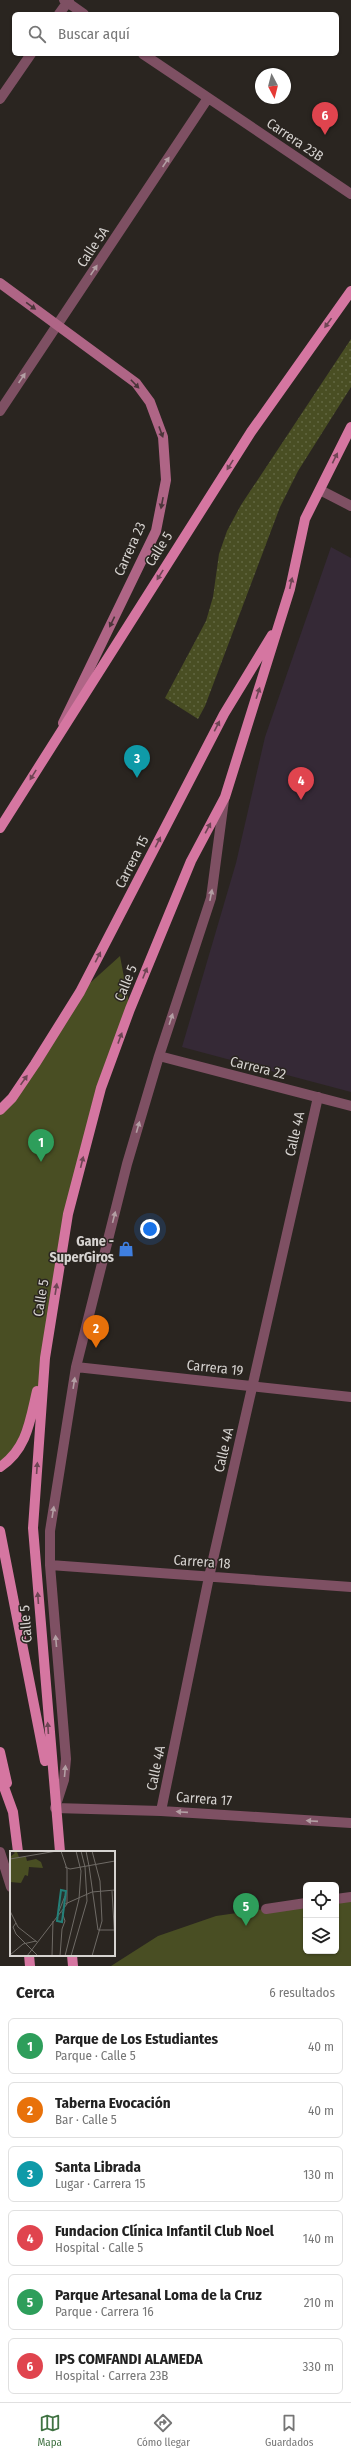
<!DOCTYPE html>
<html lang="es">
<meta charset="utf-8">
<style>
body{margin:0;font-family:"Fira Sans Condensed",sans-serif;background:#f6f6f6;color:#222}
.controls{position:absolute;right:12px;bottom:12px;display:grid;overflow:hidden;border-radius:6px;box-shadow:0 1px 3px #0004}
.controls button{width:36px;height:36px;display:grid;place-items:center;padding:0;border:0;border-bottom:1px solid #e0e0e0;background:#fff;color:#222;font:20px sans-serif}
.compass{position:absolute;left:255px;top:68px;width:36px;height:36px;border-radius:50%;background:#fff;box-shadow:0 1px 3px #0004;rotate:173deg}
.you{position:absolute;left:150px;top:1229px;width:14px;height:14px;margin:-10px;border:3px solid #fff;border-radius:50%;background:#1a73e8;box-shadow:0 0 0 6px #1a73e833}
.badge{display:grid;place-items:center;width:26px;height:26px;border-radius:50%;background:#3f7242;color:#fff;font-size:13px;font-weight:700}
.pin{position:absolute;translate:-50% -33px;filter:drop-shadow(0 1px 2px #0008)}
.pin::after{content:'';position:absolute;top:21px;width:14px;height:12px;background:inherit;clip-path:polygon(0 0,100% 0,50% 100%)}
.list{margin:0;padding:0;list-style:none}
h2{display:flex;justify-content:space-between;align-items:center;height:52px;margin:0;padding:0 16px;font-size:17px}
h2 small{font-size:13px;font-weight:400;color:#767676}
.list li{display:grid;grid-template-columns:26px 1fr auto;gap:12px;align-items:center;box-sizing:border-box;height:56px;margin:0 8px 8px;padding:0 8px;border:1px solid #e0e0e0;border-radius:6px}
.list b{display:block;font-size:15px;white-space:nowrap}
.list p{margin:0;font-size:13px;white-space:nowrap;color:#767676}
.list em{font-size:13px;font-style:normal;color:#767676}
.icon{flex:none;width:22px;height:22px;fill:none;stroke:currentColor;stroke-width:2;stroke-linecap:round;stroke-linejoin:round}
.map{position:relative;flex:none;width:351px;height:1966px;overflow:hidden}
.search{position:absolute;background:#fff;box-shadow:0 1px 3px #0004;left:12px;right:12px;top:12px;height:44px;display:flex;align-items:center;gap:10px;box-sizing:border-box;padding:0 14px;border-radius:6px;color:#767676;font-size:15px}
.sheet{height:436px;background:#fff}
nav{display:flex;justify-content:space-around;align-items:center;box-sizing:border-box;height:56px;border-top:1px solid #e0e0e0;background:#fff;font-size:11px;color:#767676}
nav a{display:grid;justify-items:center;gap:2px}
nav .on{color:#3f7242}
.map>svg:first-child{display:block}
</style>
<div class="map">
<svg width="351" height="1966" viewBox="0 0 351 1966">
<defs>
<pattern id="grass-dots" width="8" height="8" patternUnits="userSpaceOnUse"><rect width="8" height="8" fill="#494e23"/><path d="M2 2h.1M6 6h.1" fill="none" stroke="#626742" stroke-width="1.8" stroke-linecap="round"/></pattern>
</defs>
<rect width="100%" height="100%" fill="#2a2520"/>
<!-- medical -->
<path fill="#352936" d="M331 547 351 558V1092L182 1047 236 863 265 737Z"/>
<!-- grass -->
<path fill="url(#grass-dots)" d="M351 339V387L298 471 280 507 205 706 198 719 165 698 206 621 213 597 219 554 227 531 241 505Z"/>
<!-- park -->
<path fill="#494e23" d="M120 956 130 1009 101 1088 68 1214 45 1358 28 1430 0 1467V1110L80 992Z
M351 1897V1966H111L158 1936 216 1916 306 1903V1951H336V1899Z"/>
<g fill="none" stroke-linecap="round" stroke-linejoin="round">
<!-- street -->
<path stroke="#7e5063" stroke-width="10" d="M64 0 84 14
M59 14 69 0
M143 54 351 194
M0 99 31 54
M0 411 208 98
M320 490 351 506
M224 800 211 898 159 1056 127 1164 76 1367 50 1531V1565L66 1759 64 1780 55 1808 161 1811 351 1823
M159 1056 351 1106
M76 1367 351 1397
M50 1565 351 1587
M161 1811 209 1577 318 1097
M0 1852 11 1887
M336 1899 351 1897
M266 1909 306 1903"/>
<!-- secondary -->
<path stroke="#af6586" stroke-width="10" d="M0 283 136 383 150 402 163 437 166 480 156 531 63 723"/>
<!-- primary -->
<path stroke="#d576a1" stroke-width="10" d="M0 828 251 432 351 291
M0 1110 12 1098 35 1064 80 992 224 714 272 635
M0 1467C27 1449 30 1421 37 1391
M0 1531 45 1761
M0 1752 7 1783
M0 1776 13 1812 18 1852
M60 1852 33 1528 45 1358 68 1214 101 1088 130 1009 191 861 225 797 290 589 305 519 351 427
M29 1955 30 1966
M72 1955 73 1966"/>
</g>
<!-- one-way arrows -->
<defs><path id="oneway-solid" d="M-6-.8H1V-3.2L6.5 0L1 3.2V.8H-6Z"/></defs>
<g fill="#b39fa4">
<use href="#oneway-solid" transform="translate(166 162) rotate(-56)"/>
<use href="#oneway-solid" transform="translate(94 270) rotate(-56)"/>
<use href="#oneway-solid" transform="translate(22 378) rotate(-56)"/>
<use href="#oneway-solid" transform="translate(211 895) rotate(-79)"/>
<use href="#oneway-solid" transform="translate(171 1019) rotate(-72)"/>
<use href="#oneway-solid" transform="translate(138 1127) rotate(-74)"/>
<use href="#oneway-solid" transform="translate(114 1217) rotate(-76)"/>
<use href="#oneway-solid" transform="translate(74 1383) rotate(-81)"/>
<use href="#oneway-solid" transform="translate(53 1512) rotate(-81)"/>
<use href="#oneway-solid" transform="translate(56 1641) rotate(-95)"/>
<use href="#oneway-solid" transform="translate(65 1771) rotate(-85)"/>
<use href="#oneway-solid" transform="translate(182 1812) rotate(-176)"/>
<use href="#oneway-solid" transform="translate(312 1821) rotate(-176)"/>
</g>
<g fill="#4b353a">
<use href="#oneway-solid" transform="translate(31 306) rotate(36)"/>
<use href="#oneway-solid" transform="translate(135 384) rotate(46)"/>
<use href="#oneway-solid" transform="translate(161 432) rotate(70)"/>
<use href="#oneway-solid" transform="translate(162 503) rotate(101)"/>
<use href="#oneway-solid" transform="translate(112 622) rotate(116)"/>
</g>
<g fill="#6e4554">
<use href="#oneway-solid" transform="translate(328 323) rotate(126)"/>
<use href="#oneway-solid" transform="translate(335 458) rotate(-64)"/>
<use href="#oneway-solid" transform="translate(230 465) rotate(122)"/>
<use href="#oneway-solid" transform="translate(160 575) rotate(122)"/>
<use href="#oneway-solid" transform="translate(291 583) rotate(-77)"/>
<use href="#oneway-solid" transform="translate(258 693) rotate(-72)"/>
<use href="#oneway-solid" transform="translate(217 726) rotate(-63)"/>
<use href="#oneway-solid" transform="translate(33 775) rotate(122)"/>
<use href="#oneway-solid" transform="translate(208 828) rotate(-62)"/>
<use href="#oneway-solid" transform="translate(158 842) rotate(-63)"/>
<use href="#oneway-solid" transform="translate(98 957) rotate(-63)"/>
<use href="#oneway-solid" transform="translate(145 973) rotate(-68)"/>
<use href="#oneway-solid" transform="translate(120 1038) rotate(-70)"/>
<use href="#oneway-solid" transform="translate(24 1080) rotate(-55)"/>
<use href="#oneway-solid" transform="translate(82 1162) rotate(-76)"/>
<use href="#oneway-solid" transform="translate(56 1289) rotate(-81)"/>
<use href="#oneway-solid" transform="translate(37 1468) rotate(-86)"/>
<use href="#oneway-solid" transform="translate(38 1598) rotate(-94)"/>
<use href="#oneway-solid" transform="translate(48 1728) rotate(-94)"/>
</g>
<!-- icons -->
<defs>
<symbol id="shop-bare" viewBox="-9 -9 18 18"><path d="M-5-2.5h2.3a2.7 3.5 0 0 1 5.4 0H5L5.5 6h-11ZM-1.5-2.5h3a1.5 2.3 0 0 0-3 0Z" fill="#3f7fe0" stroke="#2a2520" stroke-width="2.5" paint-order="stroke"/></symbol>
</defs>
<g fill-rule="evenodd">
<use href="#shop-bare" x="115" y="1238" width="22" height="22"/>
</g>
<g text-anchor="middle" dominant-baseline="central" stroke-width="3" stroke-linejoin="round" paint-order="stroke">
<!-- street labels -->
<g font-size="14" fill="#d6d3d0" stroke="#2a2520">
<text transform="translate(295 140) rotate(34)">Carrera 23B</text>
<text transform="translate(93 247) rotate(-56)">Calle 5A</text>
<text transform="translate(130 549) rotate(-66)">Carrera 23</text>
<text transform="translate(159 549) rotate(-58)">Calle 5</text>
<text transform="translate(132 862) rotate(-63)">Carrera 15</text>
<text transform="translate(126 983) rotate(-68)">Calle 5</text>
<text transform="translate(258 1068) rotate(14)">Carrera 22</text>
<text transform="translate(295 1134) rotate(-77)">Calle 4A</text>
<text transform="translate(41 1298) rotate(-81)">Calle 5</text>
<text transform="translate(215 1368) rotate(6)">Carrera 19</text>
<text transform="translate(224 1450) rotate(-77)">Calle 4A</text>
<text transform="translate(202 1562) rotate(4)">Carrera 18</text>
<text transform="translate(26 1624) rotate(-94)">Calle 5</text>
<text transform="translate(156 1768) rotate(-78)">Calle 4A</text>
<text transform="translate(204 1799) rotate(4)">Carrera 17</text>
</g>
<!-- poi labels -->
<g font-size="14" font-weight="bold" fill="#d6d3d0" stroke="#2a2520" text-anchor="end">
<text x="114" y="1241">Gane -<tspan x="114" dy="16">SuperGiros</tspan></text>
</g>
</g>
<!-- overview -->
<g transform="translate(10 1851)">
<rect width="105" height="105" fill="#2a2520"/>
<path d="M2 0 7 1 9 6H16L17 10 26 8 31 11 33 17 19 16 18 25 15 24 11 32 0 31V6L5 2Z" fill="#494e23"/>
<path fill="none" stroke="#6f6b66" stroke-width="1" d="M71 0 75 16M76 0 79 15M82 0 90 30 92 70 82 105M0 8 47 0M79 15 88 79H105M55 16 60 18 105 10M102 40 105 91M55 53 82 41 105 39M0 60 8 76 27 91M49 60 55 45M6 72 3 76 6 83 28 105M0 104 13 93 26 90M17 105 57 53V18L51 0M42 105 43 70M50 105 52 78 55 70 52 61M55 105 69 48 71 20 66 0M61 105 77 50 75 16"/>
<path fill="#237f78" fill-opacity="0.15" stroke="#237f78" stroke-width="2" d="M51 39 56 40 52 71 47 70Z"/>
<rect width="105" height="105" fill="none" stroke="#d6d3d0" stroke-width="2"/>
</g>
</svg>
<div class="controls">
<button><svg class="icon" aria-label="locate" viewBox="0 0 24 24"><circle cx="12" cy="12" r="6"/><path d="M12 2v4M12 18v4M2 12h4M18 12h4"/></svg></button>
<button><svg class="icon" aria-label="layers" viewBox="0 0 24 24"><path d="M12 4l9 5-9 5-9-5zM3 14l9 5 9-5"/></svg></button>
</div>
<svg class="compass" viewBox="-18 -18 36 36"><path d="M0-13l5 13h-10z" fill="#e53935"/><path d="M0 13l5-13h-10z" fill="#767676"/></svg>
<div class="you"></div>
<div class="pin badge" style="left:41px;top:1162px;background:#2e9e5b">1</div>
<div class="pin badge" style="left:96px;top:1348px;background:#e8710a">2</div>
<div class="pin badge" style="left:137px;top:778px;background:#0f9aa8">3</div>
<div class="pin badge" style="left:301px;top:800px;background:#e0444e">4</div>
<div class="pin badge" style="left:246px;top:1926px;background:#2e9e5b">5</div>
<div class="pin badge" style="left:325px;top:135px;background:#e0444e">6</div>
<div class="search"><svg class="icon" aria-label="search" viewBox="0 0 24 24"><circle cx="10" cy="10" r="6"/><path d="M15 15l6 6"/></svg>Buscar aquí</div>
</div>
<section class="sheet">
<h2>Cerca<small>6 resultados</small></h2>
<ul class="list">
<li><span class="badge" style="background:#2e9e5b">1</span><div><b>Parque de Los Estudiantes</b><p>Parque · Calle 5</p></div><em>40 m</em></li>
<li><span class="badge" style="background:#e8710a">2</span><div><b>Taberna Evocación</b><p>Bar · Calle 5</p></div><em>40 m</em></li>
<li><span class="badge" style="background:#0f9aa8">3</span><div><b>Santa Librada</b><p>Lugar · Carrera 15</p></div><em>130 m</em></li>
<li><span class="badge" style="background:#e0444e">4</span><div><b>Fundacion Clínica Infantil Club Noel</b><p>Hospital · Calle 5</p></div><em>140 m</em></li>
<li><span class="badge" style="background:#2e9e5b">5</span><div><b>Parque Artesanal Loma de la Cruz</b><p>Parque · Carrera 16</p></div><em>210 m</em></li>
<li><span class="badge" style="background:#e0444e">6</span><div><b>IPS COMFANDI ALAMEDA</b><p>Hospital · Carrera 23B</p></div><em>330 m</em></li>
</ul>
</section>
<nav>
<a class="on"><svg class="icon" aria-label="map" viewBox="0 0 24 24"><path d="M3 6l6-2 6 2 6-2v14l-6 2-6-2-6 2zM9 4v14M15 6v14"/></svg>Mapa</a>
<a><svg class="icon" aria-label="directions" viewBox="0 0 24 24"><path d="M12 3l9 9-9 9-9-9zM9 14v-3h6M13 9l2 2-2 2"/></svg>Cómo llegar</a>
<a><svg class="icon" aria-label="saved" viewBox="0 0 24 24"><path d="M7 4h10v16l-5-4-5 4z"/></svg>Guardados</a>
</nav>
